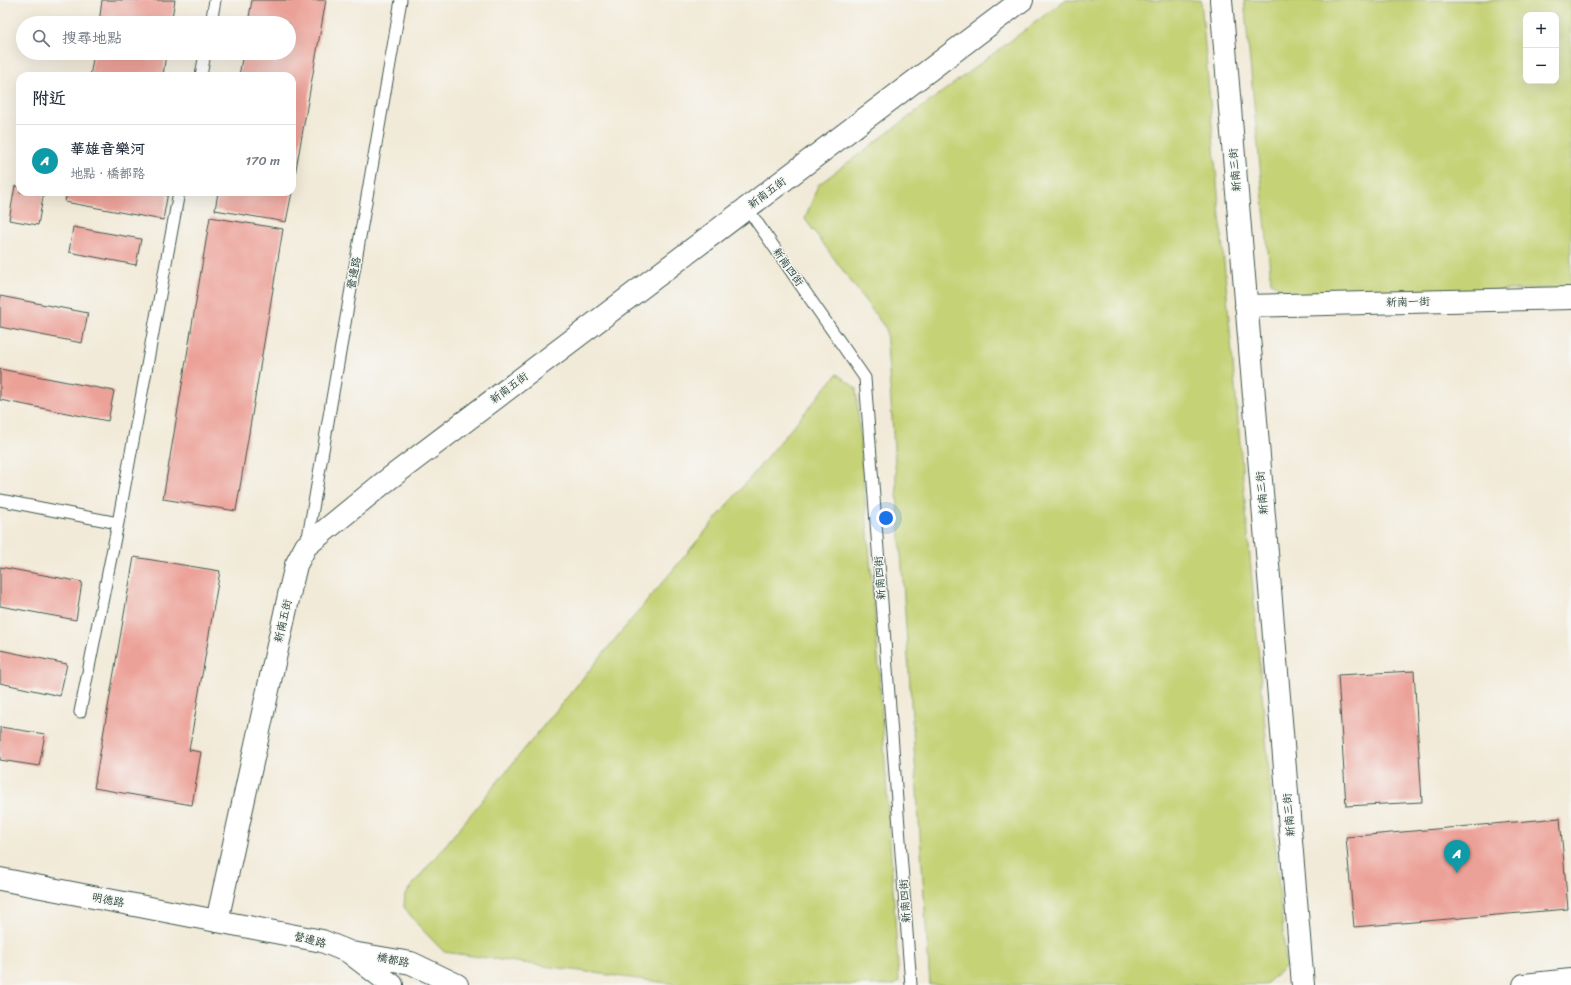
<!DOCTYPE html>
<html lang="zh-TW">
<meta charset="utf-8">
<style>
body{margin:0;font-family:Sriracha,"LXGW WenKai TC",sans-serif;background:#f6f6f7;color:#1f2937}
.controls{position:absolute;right:12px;top:12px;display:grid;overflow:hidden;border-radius:8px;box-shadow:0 4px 16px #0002}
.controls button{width:36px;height:36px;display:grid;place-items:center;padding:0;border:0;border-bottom:1px solid #e0e1e3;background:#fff;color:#1f2937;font:20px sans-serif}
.you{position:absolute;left:886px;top:518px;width:14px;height:14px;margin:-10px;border:3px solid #fff;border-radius:50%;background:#1a73e8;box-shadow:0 0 0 6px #1a73e833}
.badge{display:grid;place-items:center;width:26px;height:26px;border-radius:50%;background:#b45309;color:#fff;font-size:13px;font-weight:700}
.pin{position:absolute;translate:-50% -33px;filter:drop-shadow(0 1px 2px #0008)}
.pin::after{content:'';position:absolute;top:21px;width:14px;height:12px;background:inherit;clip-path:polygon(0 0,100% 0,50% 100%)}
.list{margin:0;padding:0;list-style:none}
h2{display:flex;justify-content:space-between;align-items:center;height:52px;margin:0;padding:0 16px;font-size:17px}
h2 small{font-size:13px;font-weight:400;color:#747a83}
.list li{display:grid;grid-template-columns:26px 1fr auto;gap:12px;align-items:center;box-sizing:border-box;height:72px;padding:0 16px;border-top:1px solid #e0e1e3}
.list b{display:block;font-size:15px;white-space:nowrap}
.list p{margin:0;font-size:13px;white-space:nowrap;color:#747a83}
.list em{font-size:13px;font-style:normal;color:#747a83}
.icon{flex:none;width:22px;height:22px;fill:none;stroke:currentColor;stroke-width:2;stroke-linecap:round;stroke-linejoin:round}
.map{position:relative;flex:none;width:1571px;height:985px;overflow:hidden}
.search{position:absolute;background:#fff;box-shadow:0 4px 16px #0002;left:16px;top:16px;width:280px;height:44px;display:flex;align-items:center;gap:10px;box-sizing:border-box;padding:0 14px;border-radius:22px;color:#747a83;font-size:15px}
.panel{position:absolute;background:#fff;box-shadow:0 4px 16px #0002;left:16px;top:72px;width:280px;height:124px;border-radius:12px}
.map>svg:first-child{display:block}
</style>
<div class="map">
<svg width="1571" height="985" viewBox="0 0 1571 985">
<rect width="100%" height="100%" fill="#f6f6f2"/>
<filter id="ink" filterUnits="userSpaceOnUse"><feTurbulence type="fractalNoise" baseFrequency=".025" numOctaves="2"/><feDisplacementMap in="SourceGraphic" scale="8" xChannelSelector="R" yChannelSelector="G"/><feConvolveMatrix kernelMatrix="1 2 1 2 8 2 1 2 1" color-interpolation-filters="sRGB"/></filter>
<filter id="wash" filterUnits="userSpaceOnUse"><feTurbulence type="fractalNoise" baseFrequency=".012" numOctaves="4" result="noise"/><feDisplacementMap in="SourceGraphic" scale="16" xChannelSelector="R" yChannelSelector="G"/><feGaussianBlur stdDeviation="0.9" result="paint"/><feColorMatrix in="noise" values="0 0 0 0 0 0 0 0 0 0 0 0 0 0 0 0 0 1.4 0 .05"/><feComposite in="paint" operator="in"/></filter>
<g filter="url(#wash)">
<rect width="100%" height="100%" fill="#f2ead8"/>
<!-- green -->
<path fill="#c5d274" stroke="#728854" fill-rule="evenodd" d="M1065 0H1201L1286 966 1265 985H930L886 329 805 219 818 185Z
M1244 0H1571V288L1289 297 1271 282ZM1526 15H1556V81H1526Z
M837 374 856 388 879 669 899 982 895 985H681L444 952 418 925 404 907 405 894 606 650Z"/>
<g id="blocks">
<!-- building -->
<path fill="#eca198" d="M102 0H175L171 23H99Z
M252 0H326L293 186 292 76H239L243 53H289V23H248Z
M94 53H166L163 76H90Z
M15 186 20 187V192H44L38 225 9 220Z
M67 192H168L163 220 65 202Z
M218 192H292L286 222 215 210Z
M210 217 283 229 236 511 163 499Z
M73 227 141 239 136 265 69 252Z
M0 296 88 313 82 343 0 327Z
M0 369 114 391 108 421 0 400Z
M134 557 220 571 189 750 201 752 192 805 94 788Z
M0 567 82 582 76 620 0 606Z
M0 650 67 664 60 696 0 683Z
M1414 671 1422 802 1346 806 1338 675Z
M0 727 45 734 39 766 0 760Z
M1560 818 1568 909 1354 927 1346 837Z"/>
</g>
</g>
<g filter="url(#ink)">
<use href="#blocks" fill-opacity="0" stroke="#3f574d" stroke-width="1"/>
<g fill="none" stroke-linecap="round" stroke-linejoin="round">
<defs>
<path id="service" d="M211 23 215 0
M201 76 205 53
M747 208 865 378 911 985
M0 500 118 523 179 192
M307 543 401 0
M80 712 118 523"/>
<path id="minor" d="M1221 0 1303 985
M1246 306 1571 298
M217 921 322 941 349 952 392 985
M352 953 411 963 457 985
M1524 985 1571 980"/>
<path id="tertiary" d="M0 879 217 921 291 586 296 565 306 546 382 484 1022 0"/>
</defs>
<!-- service casing -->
<use href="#service" stroke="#3f574d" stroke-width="13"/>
<!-- minor casing -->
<use href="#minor" stroke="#3f574d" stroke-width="24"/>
<!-- tertiary casing -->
<use href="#tertiary" stroke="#3f574d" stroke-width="24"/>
<!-- service -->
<use href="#service" stroke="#fff" stroke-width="11"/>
<!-- minor -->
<use href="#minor" stroke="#fff" stroke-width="22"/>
<!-- tertiary -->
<use href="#tertiary" stroke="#fff" stroke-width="22"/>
</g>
</g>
<g text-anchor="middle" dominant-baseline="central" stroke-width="3" stroke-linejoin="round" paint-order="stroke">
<!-- street labels -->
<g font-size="11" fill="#1f3d34" stroke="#f6f6f2">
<text transform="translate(1235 170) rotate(-95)">新南三街</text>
<text transform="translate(767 193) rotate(-37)">新南五街</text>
<text transform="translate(788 267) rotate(55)">新南四街</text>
<text transform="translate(354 273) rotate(-80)">營邊路</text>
<text transform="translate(1408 302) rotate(-1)">新南一街</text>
<text transform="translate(509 388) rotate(-37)">新南五街</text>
<text transform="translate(1262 493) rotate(-95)">新南三街</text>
<text transform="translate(880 578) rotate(-94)">新南四街</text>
<text transform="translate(283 621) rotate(-77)">新南五街</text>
<text transform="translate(1289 815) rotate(-95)">新南三街</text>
<text transform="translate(108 900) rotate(11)">明德路</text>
<text transform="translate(905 901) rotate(-94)">新南四街</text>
<text transform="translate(310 940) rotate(14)">營邊路</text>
<text transform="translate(393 960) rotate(11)">橋都路</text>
</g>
</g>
</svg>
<div class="controls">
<button>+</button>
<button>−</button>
</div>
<div class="you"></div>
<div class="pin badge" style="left:1457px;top:873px;background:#0f9aa8">A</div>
<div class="search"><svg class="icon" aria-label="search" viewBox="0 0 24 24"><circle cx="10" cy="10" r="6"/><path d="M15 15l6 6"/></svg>搜尋地點</div>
<section class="panel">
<h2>附近<small></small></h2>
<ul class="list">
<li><span class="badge" style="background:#0f9aa8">A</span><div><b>華雄音樂河</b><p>地點 · 橋都路</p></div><em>170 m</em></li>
</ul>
</section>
</div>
